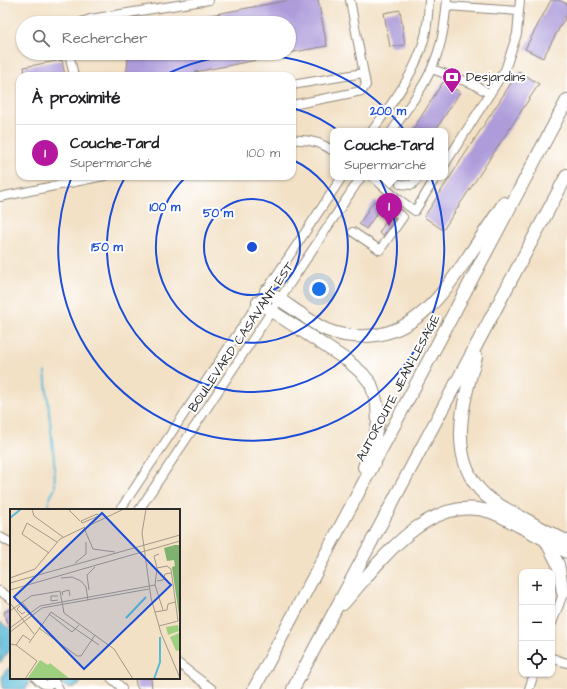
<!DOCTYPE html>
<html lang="fr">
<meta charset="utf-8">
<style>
body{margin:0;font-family:"Architects Daughter",sans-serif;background:#f2f2f2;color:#202124}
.controls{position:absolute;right:12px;bottom:12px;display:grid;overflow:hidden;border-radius:8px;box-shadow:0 1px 3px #0004}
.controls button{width:36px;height:36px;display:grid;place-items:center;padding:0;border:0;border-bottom:1px solid #e0e0e0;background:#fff;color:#202124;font:20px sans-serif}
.you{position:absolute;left:319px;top:289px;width:14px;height:14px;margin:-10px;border:3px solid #fff;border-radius:50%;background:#1a73e8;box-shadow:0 0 0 6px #1a73e833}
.badge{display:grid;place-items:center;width:26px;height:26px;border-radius:50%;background:#b5179e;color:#fff;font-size:13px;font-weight:700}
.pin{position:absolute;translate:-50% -33px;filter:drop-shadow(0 1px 2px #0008)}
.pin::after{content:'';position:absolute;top:21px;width:14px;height:12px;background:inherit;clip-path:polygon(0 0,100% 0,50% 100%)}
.popup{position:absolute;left:330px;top:128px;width:118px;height:52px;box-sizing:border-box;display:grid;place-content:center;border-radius:8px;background:#fff;filter:drop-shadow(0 1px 3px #0005);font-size:13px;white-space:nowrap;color:#757577}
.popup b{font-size:15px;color:#202124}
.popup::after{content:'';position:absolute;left:50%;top:100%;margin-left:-8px;border:8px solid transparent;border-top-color:#fff}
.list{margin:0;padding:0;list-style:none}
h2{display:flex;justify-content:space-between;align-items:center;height:52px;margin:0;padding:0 16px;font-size:17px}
h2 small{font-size:13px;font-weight:400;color:#757577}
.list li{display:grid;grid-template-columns:26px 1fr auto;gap:12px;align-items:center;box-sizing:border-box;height:56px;padding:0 16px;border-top:1px solid #e0e0e0}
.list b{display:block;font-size:15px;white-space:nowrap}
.list p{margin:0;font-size:13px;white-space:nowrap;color:#757577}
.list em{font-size:13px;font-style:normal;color:#757577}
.icon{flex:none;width:22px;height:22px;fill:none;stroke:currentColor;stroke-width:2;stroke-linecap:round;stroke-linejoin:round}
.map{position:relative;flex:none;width:567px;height:689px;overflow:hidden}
.search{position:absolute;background:#fff;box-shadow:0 1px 3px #0004;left:16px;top:16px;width:280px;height:44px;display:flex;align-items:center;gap:10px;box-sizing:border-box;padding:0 14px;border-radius:22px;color:#757577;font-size:15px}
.panel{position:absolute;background:#fff;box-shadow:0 1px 3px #0004;left:16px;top:72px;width:280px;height:108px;border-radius:12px}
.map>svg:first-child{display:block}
</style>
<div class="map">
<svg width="567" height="689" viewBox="0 0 567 689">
<rect width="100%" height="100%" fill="#fff"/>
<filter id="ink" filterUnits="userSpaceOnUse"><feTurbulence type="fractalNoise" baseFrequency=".025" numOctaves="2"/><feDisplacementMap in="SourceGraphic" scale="8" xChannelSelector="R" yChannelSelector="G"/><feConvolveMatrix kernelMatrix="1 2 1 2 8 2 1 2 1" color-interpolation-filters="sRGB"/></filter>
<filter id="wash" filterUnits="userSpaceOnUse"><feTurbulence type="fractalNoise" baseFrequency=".012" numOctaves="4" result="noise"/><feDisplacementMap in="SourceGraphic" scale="16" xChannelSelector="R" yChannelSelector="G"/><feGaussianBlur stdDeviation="0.9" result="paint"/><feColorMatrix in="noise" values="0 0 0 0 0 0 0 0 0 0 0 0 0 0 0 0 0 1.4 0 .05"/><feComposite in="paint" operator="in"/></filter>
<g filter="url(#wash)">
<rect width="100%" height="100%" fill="#f3e1c6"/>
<!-- water -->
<path fill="#59bad7" stroke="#427281" d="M0 622 11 630V649L0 663Z
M11 667V678H29L28 685 26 689H4C0 680 2 671 11 667Z
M57 678H84L78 686C69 689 61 687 57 678Z"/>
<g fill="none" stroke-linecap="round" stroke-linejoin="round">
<!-- stream -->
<path stroke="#59bad7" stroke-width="2" d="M45 372 54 459 55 488 49 500 48 510"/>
</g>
<g id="blocks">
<!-- building -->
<path fill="#ae9cda" d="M290 0H318L327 46 289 53V23H184V20Z
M551 0H559L567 4V14L543 58 525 49Z
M400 10 405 45 390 47 384 13Z
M137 17 153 21V23H133L134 18Z
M129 53H278V56L195 72 194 76H126Z
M62 60 65 76H25L24 67Z
M519 71 539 84 443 230 424 217Z
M443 82 460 92 435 131H412Z
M374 201 381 205V207L366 229 359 224Z
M390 215 395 219 383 236 379 233Z
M11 609V631L6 620 4 612Z
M135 678H151L152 689H138L136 685Z"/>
</g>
</g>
<g filter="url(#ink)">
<use href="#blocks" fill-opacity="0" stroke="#8f8678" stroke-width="1"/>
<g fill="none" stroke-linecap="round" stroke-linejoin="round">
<defs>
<path id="minor" d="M447 6 519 11
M79 23 90 19 209 0
M69 53 74 76
M432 69 473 84 490 94
M292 85 363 73
M292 105 362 91 366 85 350 0
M372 131C392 103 415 74 424 40 428 27 428 13 429 0
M392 131C407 108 426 86 435 60 443 41 445 20 447 0
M292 140C307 139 321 142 333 151
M445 164 505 70 517 34 520 0
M373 177 393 195 415 211 436 177
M400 184 412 185 419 177
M0 197 104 176
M353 232 380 250 403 217 386 206
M120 510 342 177
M139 510 361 177
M0 537 11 543
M0 591 11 599
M552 623 565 589
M552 658 567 663
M179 664 212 689
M36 678C41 684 47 687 55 683
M52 678 59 689
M111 678 119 685 122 689
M529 689 534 674"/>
<path id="highway" d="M266 291C278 298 289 306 301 314 310 320 317 326 327 330 339 335 352 337 366 336 419 334 447 288 474 248 484 233 494 218 504 203
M258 302 348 361 363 374 371 384 377 404 378 423 374 440 364 467
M476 357C463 401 446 459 485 495 495 504 508 510 521 517 536 525 551 534 567 541
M546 541 558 564 563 593
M343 604C379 563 428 492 491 512 501 516 510 521 519 526 535 534 551 543 567 552
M254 689 567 100
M293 689 567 175"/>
</defs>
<!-- minor casing -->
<use href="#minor" stroke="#8f8678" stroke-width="10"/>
<!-- highway casing -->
<use href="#highway" stroke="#8f8678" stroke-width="14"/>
<!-- minor -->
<use href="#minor" stroke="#fff" stroke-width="8"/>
<!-- highway -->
<use href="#highway" stroke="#fff" stroke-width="12"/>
</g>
</g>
<!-- distance rings -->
<g fill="none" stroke="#1d4ed8" stroke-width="2">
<circle cx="252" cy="247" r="48"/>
<path d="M293 160A96 96 0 1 1 187 176"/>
<path d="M293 108A145 145 0 1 1 125 177"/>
<path d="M163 76A193 193 0 1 1 72 176"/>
</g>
<!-- icons -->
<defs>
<symbol id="bank-pin" viewBox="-11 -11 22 30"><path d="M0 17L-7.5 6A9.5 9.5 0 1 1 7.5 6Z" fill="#b5179e" stroke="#fff"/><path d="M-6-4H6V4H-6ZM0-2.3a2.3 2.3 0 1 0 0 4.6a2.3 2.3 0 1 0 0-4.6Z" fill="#fff"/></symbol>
</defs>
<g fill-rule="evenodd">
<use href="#bank-pin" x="441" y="66" width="22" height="30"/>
</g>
<g text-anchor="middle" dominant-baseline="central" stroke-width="4" stroke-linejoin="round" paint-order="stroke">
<!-- poi labels -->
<g font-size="13" fill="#2b2b2b" stroke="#fff" text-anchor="start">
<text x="466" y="77">Desjardins</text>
</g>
<!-- street labels -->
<g font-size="13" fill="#2b2b2b" stroke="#fff">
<text transform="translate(241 337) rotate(-56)">BOULEVARD CASAVANT EST</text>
<text transform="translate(398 388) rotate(-62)">AUTOROUTE JEAN-LESAGE</text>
</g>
</g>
<!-- overview -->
<g transform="translate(10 509)">
<rect width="170" height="170" fill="#f3e1c6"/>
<path d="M168 116 169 122 158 126 156 118ZM169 124 170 141 166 142 160 128ZM30 151 38 156 40 154 60 170H17Z" fill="#9ecf7f"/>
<path d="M165 36H169L170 44V113L162 58 165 57 164 51 157 52 154 39Z" fill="#7eb26e"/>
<path fill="none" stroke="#59bad7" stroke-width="2" d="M0 9 11 0M116 109 136 88M144 170 150 153V128"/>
<path fill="none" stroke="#a39888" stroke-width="1" d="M22 0 24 7 53 28M136 0 132 24 141 89 151 124 170 169M59 1 70 12M87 5 89 7 72 14 71 12ZM80 16 114 0M74 19 83 40 105 43M39 44 12 25 17 14 47 33M65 54 76 45V33M147 59 144 47 149 45M0 69 25 60 50 30 75 18M51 69 62 68 71 72 76 78 78 91M147 72 153 71 155 65 161 64M0 74 170 26M145 76 153 101M0 81 170 32M79 81 77 66 85 58M53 86 52 83 59 81 60 87M48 91 41 92V87H48M12 93 20 103M0 94 24 125M10 97 7 100 12 105 15 103M0 102 21 87 50 82 54 104 104 140 123 170M145 103 157 101 158 95 165 93M39 105 62 123 69 116M0 119 30 97 145 76 147 59 157 57 161 60 168 112 149 117M29 119 67 147H71L85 126M0 123 32 99 139 80M19 134 41 103 89 136M0 135 6 136 27 152 15 170M6 136 13 126 20 131"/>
<path fill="#1d4ed8" fill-opacity="0.15" stroke="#1d4ed8" stroke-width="2" d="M92 4 161 76 74 160 4 88Z"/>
<rect width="170" height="170" fill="none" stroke="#2b2b2b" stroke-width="2"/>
</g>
<circle cx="252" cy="247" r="6" fill="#1d4ed8" stroke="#fff" stroke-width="2"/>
<g font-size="12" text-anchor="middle" font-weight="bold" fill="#1d4ed8" stroke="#fff" stroke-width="4" stroke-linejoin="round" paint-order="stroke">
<text x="388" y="115">200 m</text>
<text x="165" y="211">100 m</text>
<text x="218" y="217">50 m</text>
<text x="107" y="251">150 m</text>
</g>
</svg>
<div class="controls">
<button>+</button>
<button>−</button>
<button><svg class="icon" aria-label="locate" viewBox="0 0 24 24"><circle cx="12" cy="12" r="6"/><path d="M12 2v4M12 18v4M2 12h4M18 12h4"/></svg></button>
</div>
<div class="you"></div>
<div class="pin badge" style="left:389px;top:226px">1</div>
<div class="popup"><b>Couche-Tard</b>Supermarché</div>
<div class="search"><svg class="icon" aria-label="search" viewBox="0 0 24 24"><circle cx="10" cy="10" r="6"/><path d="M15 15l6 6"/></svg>Rechercher</div>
<section class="panel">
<h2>À proximité<small></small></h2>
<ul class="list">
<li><span class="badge">1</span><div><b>Couche-Tard</b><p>Supermarché</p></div><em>100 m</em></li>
</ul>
</section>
</div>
